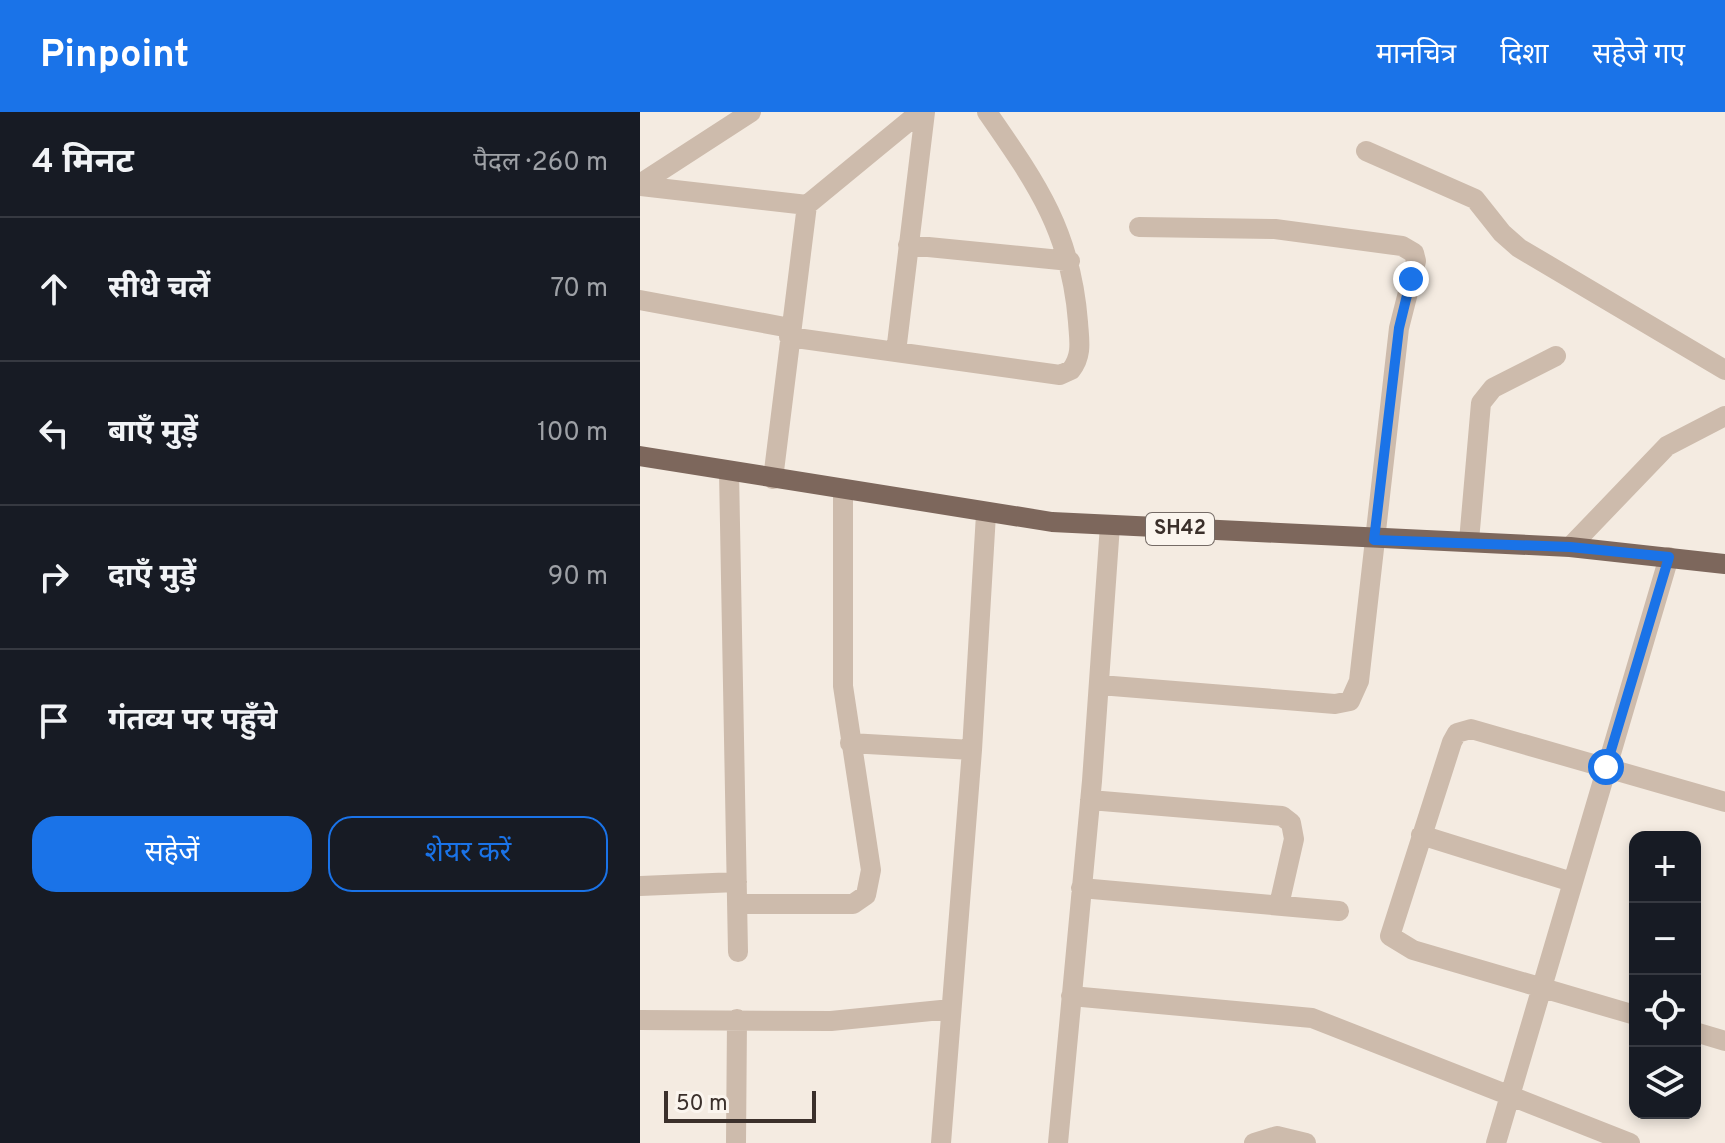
<!DOCTYPE html>
<html lang="hi">
<meta charset="utf-8">
<style>
body{margin:0;font-family:Overpass,"Noto Sans Devanagari",sans-serif;background:#242831;color:#f1f3f6}
.controls{position:absolute;right:24px;bottom:24px;display:grid;overflow:hidden;border-radius:16px;box-shadow:0 4px 12px #0003}
.controls button{width:72px;height:72px;display:grid;place-items:center;padding:0;border:0;border-bottom:2px solid #363941;background:#171b24;color:#f1f3f6;font:40px sans-serif}
.scale{position:absolute;left:24px;bottom:20px;width:152px;box-sizing:border-box;padding-left:8px;border:4px solid #3b302b;border-top:0;font-size:22px;line-height:28px;white-space:nowrap;color:#3b302b;-webkit-text-stroke:6px #fbf5ee;paint-order:stroke}
.stop{position:absolute;width:24px;height:24px;margin:-18px;border:6px solid #1a73e8;border-radius:50%;background:#fff}
.stop.end{background:#1a73e8;border-color:#fff;box-shadow:0 2px 8px #0008}
.list{margin:0;padding:0;list-style:none}
h2{display:flex;justify-content:space-between;align-items:center;height:104px;margin:0;padding:0 32px;font-size:34px}
h2 small{font-size:26px;font-weight:400;color:#9ea1a6}
.list li{display:grid;grid-template-columns:52px 1fr auto;gap:24px;align-items:center;box-sizing:border-box;height:144px;padding:0 32px;border-top:2px solid #363941}
.list b{display:block;font-size:30px;white-space:nowrap}
.list em{font-size:26px;font-style:normal;color:#9ea1a6}
.actions{display:flex;gap:16px;padding:24px 32px}
.actions a{flex:1;padding:18px 0;border:2px solid #1a73e8;border-radius:24px;text-align:center;font-size:28px;color:#1a73e8}
.actions .main{background:#1a73e8;color:#fff}
.icon{flex:none;width:44px;height:44px;fill:none;stroke:currentColor;stroke-width:2;stroke-linecap:round;stroke-linejoin:round}
.map{position:relative;flex:none;width:1085px;height:1031px;overflow:hidden}
header{display:flex;align-items:center;gap:48px;box-sizing:border-box;height:112px;padding:0 40px;background:#1a73e8;color:#fff}
header strong{font-size:38px}
nav{display:flex;gap:44px;margin-inline-start:auto;font-size:28px}
main{display:flex}
aside{flex:1;background:#171b24}
.map>svg:first-child{display:block}
</style>
<header>
<strong>Pinpoint</strong>
<nav><a>मानचित्र</a><a>दिशा</a><a>सहेजे गए</a></nav>
</header>
<main>
<aside>
<h2>4 मिनट<small>पैदल · 260 m</small></h2>
<ul class="list">
<li><svg class="icon" aria-label="ahead" viewBox="0 0 24 24"><path d="M12 20V5M6 11l6-6 6 6"/></svg><div><b>सीधे चलें</b></div><em>70 m</em></li>
<li><svg class="icon" aria-label="left" viewBox="0 0 24 24"><path d="M17 20v-9H6M10 6l-5 5 5 5"/></svg><div><b>बाएँ मुड़ें</b></div><em>100 m</em></li>
<li><svg class="icon" aria-label="right" viewBox="0 0 24 24"><path d="M7 20v-9h11M14 6l5 5-5 5"/></svg><div><b>दाएँ मुड़ें</b></div><em>90 m</em></li>
<li><svg class="icon" aria-label="arrive" viewBox="0 0 24 24"><path d="M6 21V4h12l-3 4 3 4H6"/></svg><div><b>गंतव्य पर पहुँचे</b></div></li>
</ul>
<div class="actions"><a class="main">सहेजें</a><a>शेयर करें</a></div>
</aside>
<div class="map">
<svg width="1085" height="1031" viewBox="0 0 1085 1031">
<rect width="100%" height="100%" fill="#f4ebe1"/>
<g fill="none" stroke-linecap="round" stroke-linejoin="round">
<!-- minor -->
<path stroke="#cdbbac" stroke-width="20" d="M726 39 835 87 862 121 879 136 1085 258
M0 72 111 0
M0 74 167 93 280 0
M268 133 430 149
M0 188 150 216
M149 225 420 263 431 258C443 243 439 227 438 210 431 120 397 72 347 0
M256 240 285 0
M89 359 98 840
M133 367 167 93
M829 429 841 291 853 276 916 244
M930 435 1027 334 1085 304
M460 573 695 592 710 589 719 569 759 216 776 149 774 141 762 134 635 117 499 115
M210 631 332 638
M450 688 642 704 651 711 654 727 639 793
M781 723 932 770
M0 774 97 770
M441 776 699 799
M98 792H213L226 783 231 758 203 574V379
M431 884 672 906 990 1031
M995 903 773 838 750 824 812 630 817 621 831 617 1085 690
M0 908 191 909 311 897
M1055 920 1085 929
M96 1031 97 907
M301 1031 332 638 346 402
M418 1031 452 669 470 413
M614 1031 637 1024 666 1031
M856 1031 1029 445"/>
<!-- primary -->
<path stroke="#7d675c" stroke-width="20" d="M0 344 412 410 930 435 1085 452"/>
</g>
<g fill="none" stroke-linecap="round" stroke-linejoin="round">
<!-- route -->
<path stroke="#1a73e8" stroke-width="10" d="M771 167 759 216 734 428 930 435 1029 445 966 655"/>
</g>
<g text-anchor="middle" dominant-baseline="central" stroke-width="6" stroke-linejoin="round" paint-order="stroke">
<!-- shield labels -->
<rect fill="#fbf5ee" stroke="#756b66" stroke-width="2" x="506" y="401" width="68" height="32" rx="6"/>
<g font-size="20" font-weight="bold" fill="#3b302b">
<text x="540" y="417">SH42</text>
</g>
</g>
</svg>
<div class="controls">
<button>+</button>
<button>−</button>
<button><svg class="icon" aria-label="locate" viewBox="0 0 24 24"><circle cx="12" cy="12" r="6"/><path d="M12 2v4M12 18v4M2 12h4M18 12h4"/></svg></button>
<button><svg class="icon" aria-label="layers" viewBox="0 0 24 24"><path d="M12 4l9 5-9 5-9-5zM3 14l9 5 9-5"/></svg></button>
</div>
<div class="scale">50 m</div>
<div class="stop" style="left:966px;top:655px"></div>
<div class="stop end" style="left:771px;top:167px"></div>
</div>
</main>
